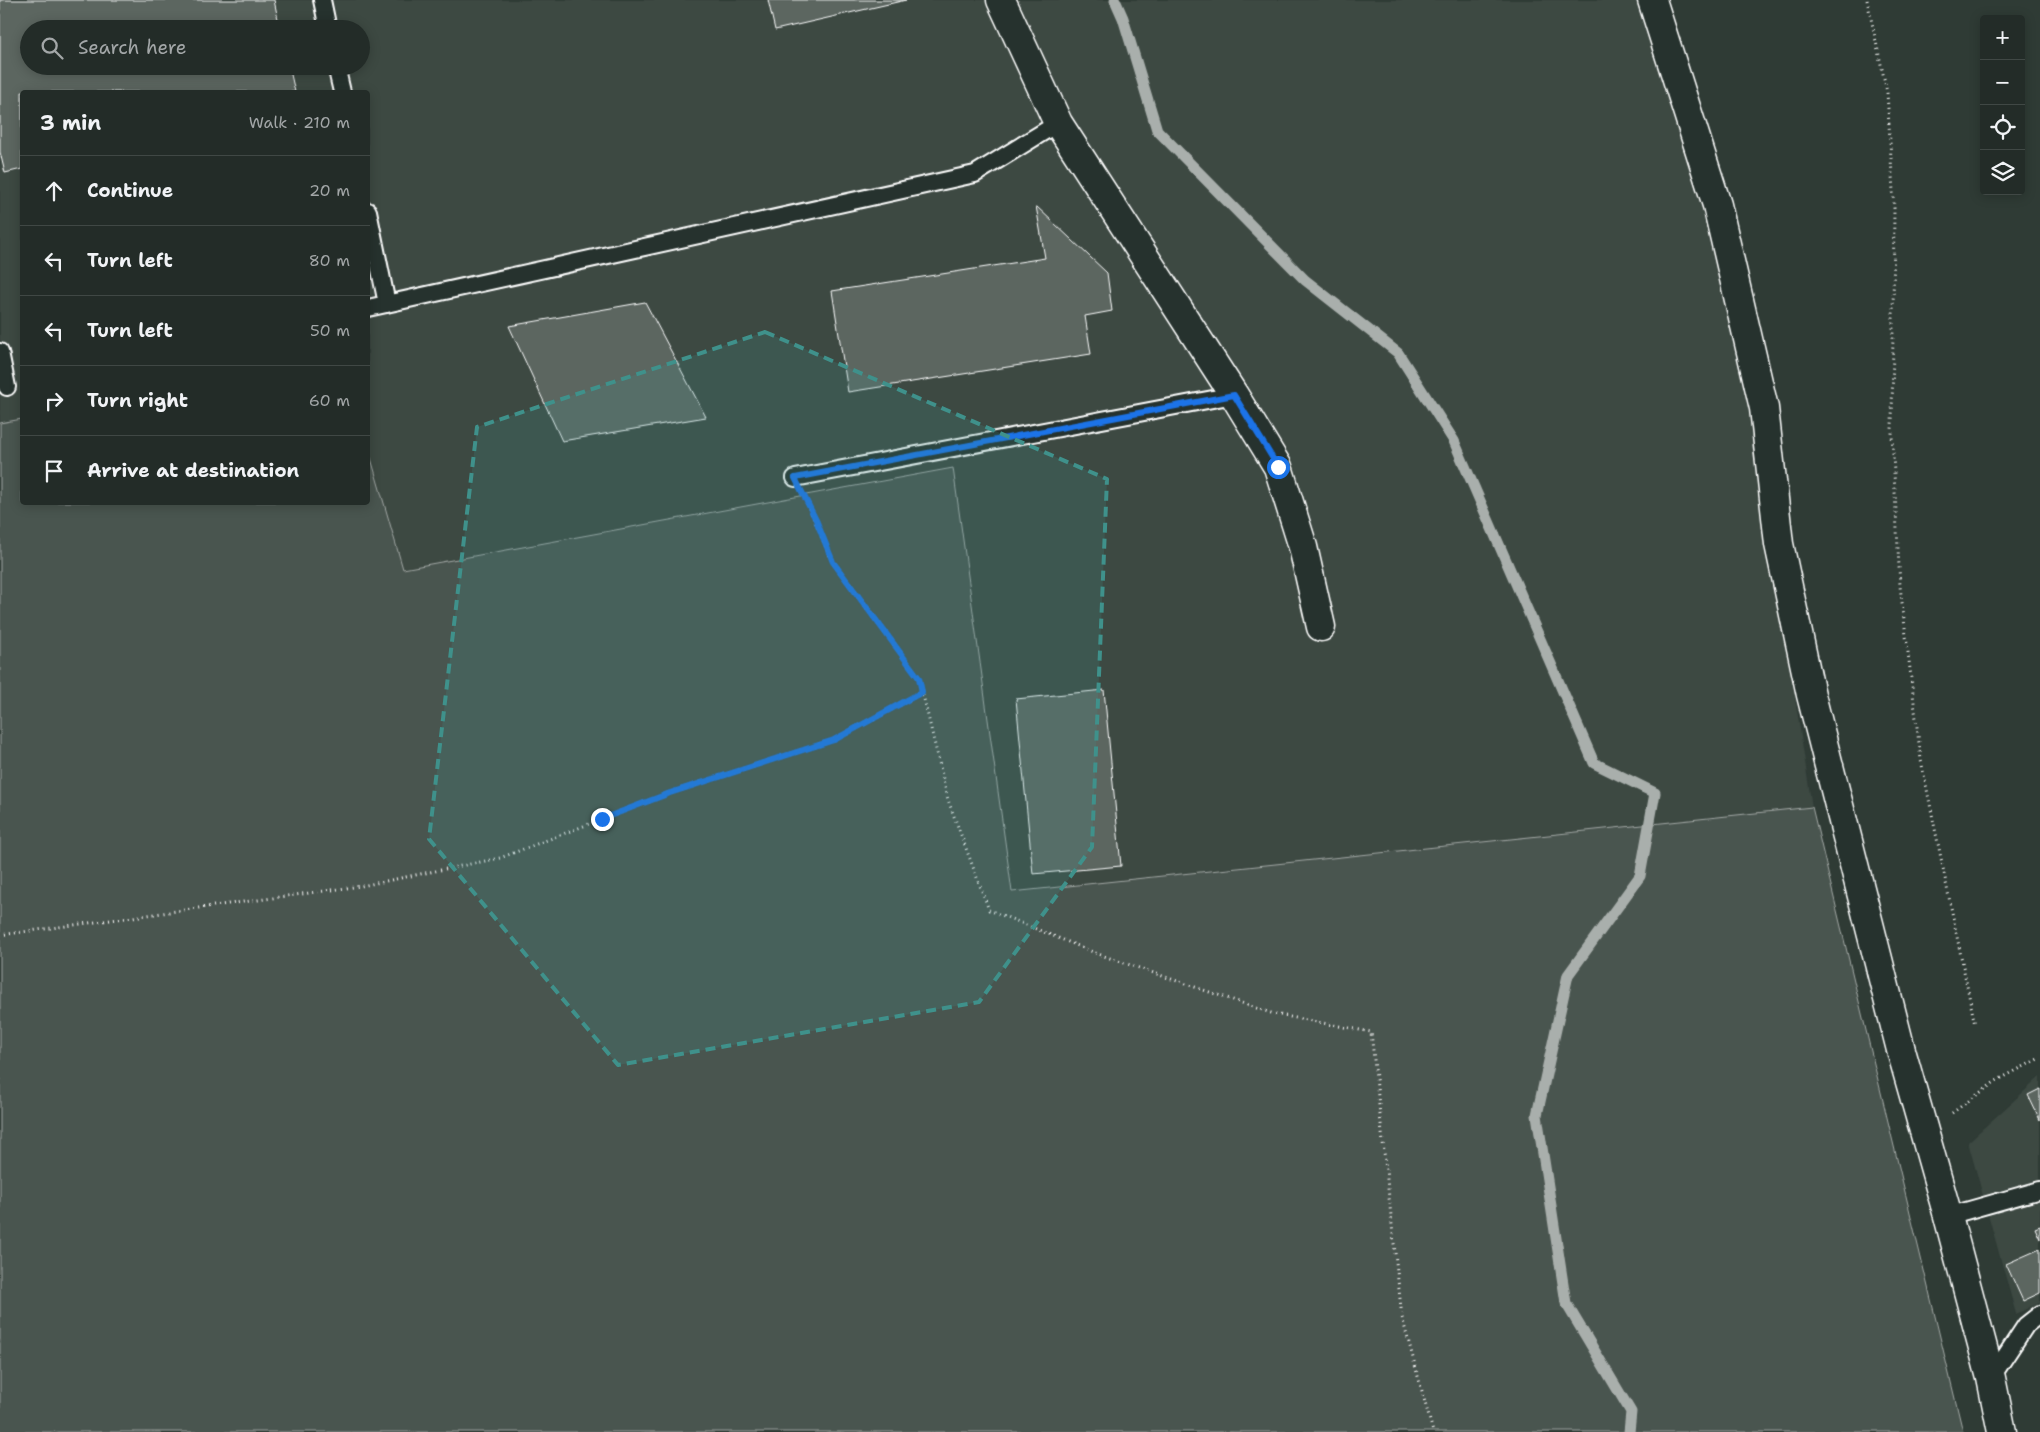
<!DOCTYPE html>
<meta charset="utf-8">
<style>
body{margin:0;font-family:"Shantell Sans",sans-serif;background:#2f3834;color:#f1f3f6}
.controls{position:absolute;right:15px;top:15px;display:grid;overflow:hidden;border-radius:5px;box-shadow:0 2px 12px #0003}
.controls button{width:45px;height:45px;display:grid;place-items:center;padding:0;border:0;border-bottom:1px solid #404845;background:#232c28;color:#f1f3f6;font:25px sans-serif}
.stop{position:absolute;width:15px;height:15px;margin:-11px;border:4px solid #1a73e8;border-radius:50%;background:#fff}
.stop.end{background:#1a73e8;border-color:#fff;box-shadow:0 1px 5px #0008}
.list{margin:0;padding:0;list-style:none}
h2{display:flex;justify-content:space-between;align-items:center;height:65px;margin:0;padding:0 20px;font-size:21px}
h2 small{font-size:16px;font-weight:400;color:#a3a7a8}
.list li{display:grid;grid-template-columns:32px 1fr auto;gap:15px;align-items:center;box-sizing:border-box;height:70px;padding:0 20px;border-top:1px solid #404845}
.list b{display:block;font-size:19px;white-space:nowrap}
.list em{font-size:16px;font-style:normal;color:#a3a7a8}
.icon{flex:none;width:28px;height:28px;fill:none;stroke:currentColor;stroke-width:2;stroke-linecap:round;stroke-linejoin:round}
.map{position:relative;flex:none;width:2040px;height:1432px;overflow:hidden}
.search{position:absolute;background:#232c28;box-shadow:0 2px 12px #0003;left:20px;top:20px;width:350px;height:55px;display:flex;align-items:center;gap:12px;box-sizing:border-box;padding:0 18px;border-radius:28px;color:#a3a7a8;font-size:19px}
.panel{position:absolute;background:#232c28;box-shadow:0 2px 12px #0003;left:20px;top:90px;width:350px;height:415px;border-radius:5px}
.map>svg:first-child{display:block}
</style>
<div class="map">
<svg width="2040" height="1432" viewBox="0 0 2040 1432">
<rect width="100%" height="100%" fill="#2f3b35"/>
<filter id="ink" filterUnits="userSpaceOnUse"><feTurbulence type="fractalNoise" baseFrequency=".02" numOctaves="2"/><feDisplacementMap in="SourceGraphic" scale="10" xChannelSelector="R" yChannelSelector="G"/><feConvolveMatrix kernelMatrix="1 2 1 2 8 2 1 2 1" color-interpolation-filters="sRGB"/></filter>
<g filter="url(#ink)">
<!-- built -->
<path fill="#3c4842" fill-rule="evenodd" d="M0 0H1659L1709 139 1812 807 1011 892 952 468 403 569 368 448V92H22V419L0 423ZM29 29H361V66H29Z
M2040 1077V1302L2016 1314 1968 1142Z"/>
<!-- green -->
<path fill="#4a544f" stroke="#a4aaa7" d="M22 419V502H368V448L403 569 953 468 1012 892 1812 807 1963 1432H0V423Z"/>
<g fill="none" stroke-linecap="round" stroke-linejoin="round">
<!-- stream -->
<path stroke="#a9afac" stroke-width="11" d="M1115 0 1123 18 1157 130 1305 280 1398 353 1454 441 1594 763 1655 793 1640 876 1568 975 1537 1115 1566 1303 1631 1412 1629 1432"/>
</g>
<!-- building -->
<path fill="#5b6661" stroke="#fff" d="M0 0H274L280 29H29V66H289L295 92H22V169L5 173 0 152Z
M768 0H906L775 30Z
M1036 206 1107 273 1112 311 1085 316 1091 354 848 392 832 291 1045 258Z
M645 302 706 417 562 441 509 326Z
M1104 690 1121 866 1033 874 1016 699Z
M2040 1089V1120L2028 1095Z
M2040 1226V1239L2035 1228Z
M2040 1249V1293L2023 1301 2006 1264Z"/>
<g fill="none" stroke-linecap="round" stroke-linejoin="round">
<defs>
<path id="service" d="M322 0 328 29
M336 66 342 92
M368 211 387 304
M368 308 975 174 1058 123
M0 352 7 387
M795 478 1234 395
M1948 1216 2040 1190
M1991 1378 2026 1325 2040 1314"/>
<path id="minor" d="M1001 0 1058 123 1234 395 1278 467 1303 547 1321 627
M1652 0 1717 205 1764 408 1779 544 1811 695 1901 1050 1948 1216 1991 1378 2002 1432"/>
</defs>
<!-- service casing -->
<use href="#service" stroke="#fff" stroke-width="20"/>
<!-- minor casing -->
<use href="#minor" stroke="#fff" stroke-width="31"/>
<!-- path -->
<path stroke="#fff" stroke-width="3" stroke-dasharray="1 4" stroke-linecap="butt" d="M1867 0 1887 92 1894 208 1892 435 1900 586 1921 760 1975 1025
M808 504 833 562 919 678 948 800 989 910 1098 954 1274 1014 1371 1032 1402 1317 1433 1432
M0 935 361 886 500 858 670 793 834 740 923 692
M1952 1113 1996 1081 2040 1058"/>
<!-- service -->
<use href="#service" stroke="#26332d" stroke-width="16"/>
<!-- minor -->
<use href="#minor" stroke="#26332d" stroke-width="28"/>
</g>
</g>
<g fill="none" stroke-linecap="round" stroke-linejoin="round" filter="url(#ink)">
<!-- route -->
<path stroke="#1a73e8" stroke-width="6" d="M602 819 670 793 834 740 922 692 919 678 833 562 816 520 795 478 1234 395 1278 467"/>
</g>
<!-- marked area -->
<path fill="#3f918b" fill-opacity="0.2" stroke="#3f918b" stroke-width="4" stroke-dasharray="10 6" stroke-linejoin="round" d="M765 332 1107 479 1092 847 979 1002 618 1065 429 839 477 427Z"/>
</svg>
<div class="controls">
<button>+</button>
<button>−</button>
<button><svg class="icon" aria-label="locate" viewBox="0 0 24 24"><circle cx="12" cy="12" r="6"/><path d="M12 2v4M12 18v4M2 12h4M18 12h4"/></svg></button>
<button><svg class="icon" aria-label="layers" viewBox="0 0 24 24"><path d="M12 4l9 5-9 5-9-5zM3 14l9 5 9-5"/></svg></button>
</div>
<div class="stop" style="left:1278px;top:467px"></div>
<div class="stop end" style="left:602px;top:819px"></div>
<div class="search"><svg class="icon" aria-label="search" viewBox="0 0 24 24"><circle cx="10" cy="10" r="6"/><path d="M15 15l6 6"/></svg>Search here</div>
<section class="panel">
<h2>3 min<small>Walk · 210 m</small></h2>
<ul class="list">
<li><svg class="icon" aria-label="ahead" viewBox="0 0 24 24"><path d="M12 20V5M6 11l6-6 6 6"/></svg><div><b>Continue</b></div><em>20 m</em></li>
<li><svg class="icon" aria-label="left" viewBox="0 0 24 24"><path d="M17 20v-9H6M10 6l-5 5 5 5"/></svg><div><b>Turn left</b></div><em>80 m</em></li>
<li><svg class="icon" aria-label="left" viewBox="0 0 24 24"><path d="M17 20v-9H6M10 6l-5 5 5 5"/></svg><div><b>Turn left</b></div><em>50 m</em></li>
<li><svg class="icon" aria-label="right" viewBox="0 0 24 24"><path d="M7 20v-9h11M14 6l5 5-5 5"/></svg><div><b>Turn right</b></div><em>60 m</em></li>
<li><svg class="icon" aria-label="arrive" viewBox="0 0 24 24"><path d="M6 21V4h12l-3 4 3 4H6"/></svg><div><b>Arrive at destination</b></div></li>
</ul>
</section>
</div>
